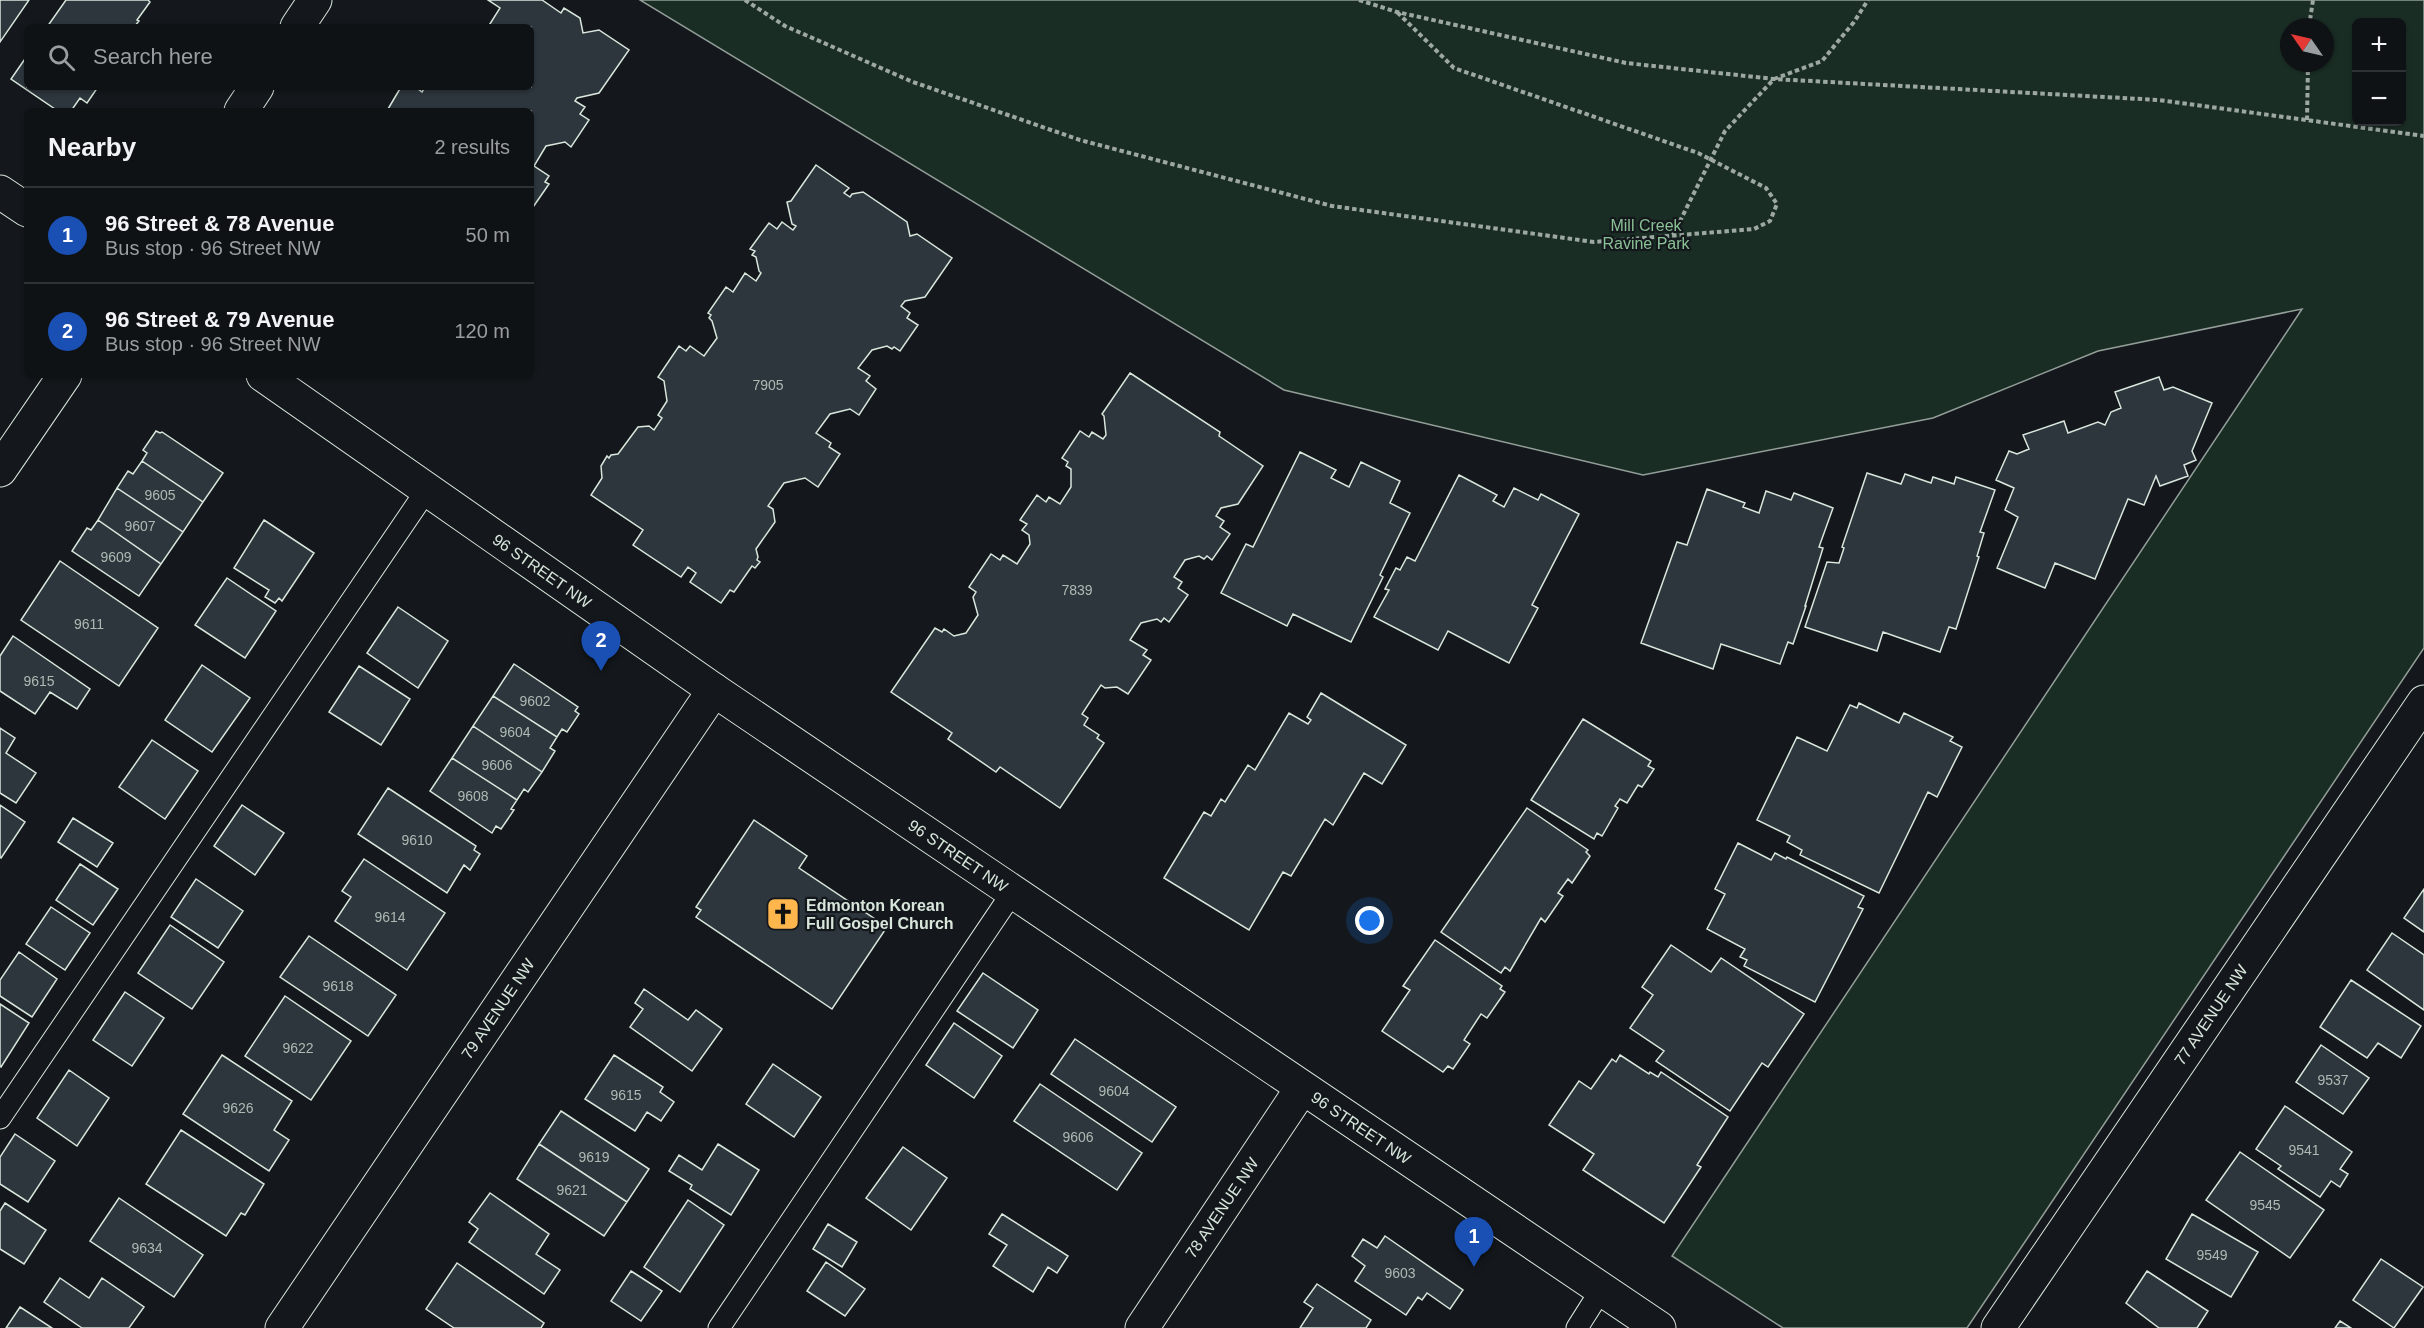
<!DOCTYPE html>
<meta charset="utf-8">
<style>
body{margin:0;font-family:Arial,sans-serif;background:#1d2022;color:#f1f3f6}
.controls{position:absolute;right:18px;top:18px;display:grid;overflow:hidden;border-radius:9px;box-shadow:0 2px 4px #0004}
.controls button{width:54px;height:54px;display:grid;place-items:center;padding:0;border:0;border-bottom:2px solid #2f3234;background:#0f1215;color:#f1f3f6;font:30px sans-serif}
.compass{position:absolute;left:2280px;top:18px;width:54px;height:54px;border-radius:50%;background:#0f1215;box-shadow:0 2px 4px #0004;rotate:304deg}
.you{position:absolute;left:1370px;top:921px;width:21px;height:21px;margin:-15px;border:4px solid #fff;border-radius:50%;background:#1a73e8;box-shadow:0 0 0 9px #1a73e833}
.badge{display:grid;place-items:center;width:39px;height:39px;border-radius:50%;background:#ffb74d;color:#fff;font-size:20px;font-weight:700}
.pin{position:absolute;translate:-50% -50px;filter:drop-shadow(0 2px 3px #0008)}
.pin::after{content:'';position:absolute;top:32px;width:21px;height:18px;background:inherit;clip-path:polygon(0 0,100% 0,50% 100%)}
.list{margin:0;padding:0;list-style:none}
h2{display:flex;justify-content:space-between;align-items:center;height:78px;margin:0;padding:0 24px;font-size:26px}
h2 small{font-size:20px;font-weight:400;color:#9b9ea0}
.list li{display:grid;grid-template-columns:39px 1fr auto;gap:18px;align-items:center;box-sizing:border-box;height:96px;padding:0 24px;border-top:2px solid #2f3234}
.list b{display:block;font-size:22px;white-space:nowrap}
.list p{margin:0;font-size:20px;white-space:nowrap;color:#9b9ea0}
.list em{font-size:20px;font-style:normal;color:#9b9ea0}
.icon{flex:none;width:33px;height:33px;fill:none;stroke:currentColor;stroke-width:2;stroke-linecap:round;stroke-linejoin:round}
.map{position:relative;flex:none;width:2424px;height:1328px;overflow:hidden}
.search{position:absolute;background:#0f1215;box-shadow:0 2px 4px #0004;left:24px;top:24px;width:510px;height:66px;display:flex;align-items:center;gap:15px;box-sizing:border-box;padding:0 21px;border-radius:9px;color:#9b9ea0;font-size:22px}
.panel{position:absolute;background:#0f1215;box-shadow:0 2px 4px #0004;left:24px;top:108px;width:510px;height:270px;border-radius:9px}
.map>svg:first-child{display:block}
</style>
<div class="map">
<svg width="2424" height="1328" viewBox="0 0 2424 1328">
<rect width="100%" height="100%" fill="#14181c"/>
<!-- green -->
<path fill="#1a2d24" stroke="#939e99" stroke-width="1.5" fill-rule="evenodd" d="M640 0H2424V648L1967 1328H1783L1672 1256 2302 309 2098 351 1933 418 1643 475 1284 390ZM2356 22H2402V122H2356ZM2289 27H2325V63H2289Z"/>
<!-- building -->
<path fill="#2c363c" stroke="#d8e6dc" stroke-width="1.5" d="M0 0H29L0 42Z
M66 0H148L150 2 137 20 139 21 134 27H47Z
M488 0H542L561 13 564 8 580 18 583 33 599 30 629 50 599 93 577 98 575 101 585 107 580 114 589 120 571 147 565 142 546 146 534 166 549 176 545 182 549 184 531 210V111H381L388 109 401 87H415L422 92 425 87H531V27H488L500 8Z
M27 56V87H98L87 103 80 98 71 111H58L11 79Z
M816 165 849 188 844 193 850 197 852 194 863 192 907 222 910 236 917 234 952 258 925 297 905 301 901 306 910 313 907 318 918 325 900 351 894 347 892 349 887 346 872 350 858 368 870 376 866 381 876 389 859 415 850 409 830 414 816 433 831 443 829 447 840 454 818 487 805 478 784 483 768 506 773 509 775 522 756 549 758 557 757 560 760 562 755 568 752 566 734 592 730 590 721 603 690 582 696 573 688 567 681 577 633 545 643 530 591 495 602 478 601 466 607 456 609 458 611 455 618 454 638 427 649 426 654 430 662 418 658 415 667 401 664 381 658 377 679 346 686 351 690 346 704 356 717 338 712 321 709 318 711 315 708 313 726 287 733 292 745 273 756 281 761 273 759 271 756 257 752 255 755 251 750 249 769 223 777 229 782 222 793 230 796 226 792 224 787 202 791 201Z
M1130 373 1220 432 1219 436 1263 466 1238 504 1221 508 1216 516 1224 521 1220 527 1230 534 1212 560 1207 556 1204 559 1199 556 1185 560 1174 577 1182 582 1178 588 1188 595 1169 622 1164 618 1161 622 1157 619 1141 623 1130 640 1147 650 1143 655 1151 660 1128 694 1117 687 1105 688 1101 685 1082 714 1088 718 1084 725 1099 735 1097 738 1104 743 1060 808 1000 767 996 772 948 739 952 733 891 692 935 628 942 632 944 629 954 636 966 633 978 615 973 597 976 592 969 587 991 554 1000 560 1003 555 1017 564 1030 544 1029 535 1022 530 1027 524 1020 520 1037 495 1046 502 1049 497 1060 504 1071 487V469L1066 466 1068 462 1062 458 1080 431 1089 437 1092 432 1103 439 1106 435 1104 416 1102 414Z
M2159 377 2164 390 2173 387 2212 403 2192 451 2196 460 2184 465 2188 476 2160 486 2156 476 2144 505 2128 499 2095 579 2055 563 2045 588 1997 568 2018 517 2005 510 2014 488 1996 480 2009 451 2017 454 2029 449 2023 435 2064 421 2068 433 2098 422 2105 425 2111 412 2121 408 2115 392Z
M156 431 160 433 162 432 223 473 203 502 142 461 147 453 143 450Z
M1300 452 1336 470 1331 478 1349 487 1361 462 1400 481 1390 503 1410 513 1380 575 1383 577 1351 642 1293 614 1287 626 1221 593 1246 544 1253 547Z
M142 461 203 502 183 532 117 488 128 471 133 474Z
M1867 473 1901 484 1905 474 1931 483 1933 477 1954 484 1956 477 1995 490 1980 532 1984 533 1977 556 1979 557 1956 629 1949 627 1940 652 1883 632 1877 651 1805 627 1827 562 1839 563 1844 548 1842 547Z
M1459 475 1497 495 1493 501 1504 507 1514 488 1538 500 1541 494 1579 514 1532 605 1538 608 1509 663 1448 631 1438 650 1374 617 1389 590 1385 589 1396 568 1400 570 1407 557 1415 561Z
M117 488 183 532 161 564 98 520Z
M1707 489 1745 503 1743 507 1759 513 1766 491 1791 500 1794 493 1833 508 1819 547 1823 548 1805 606H1806L1793 644 1788 642 1780 664 1721 644 1713 669 1641 643 1677 542 1687 545Z
M98 520 161 564 139 596 72 551 87 528 91 530Z
M264 520 314 553 282 601 279 598 275 603 265 597 269 590 234 568Z
M60 561 158 628 119 686 21 620Z
M227 578 276 611 245 658 195 625Z
M398 607 448 641 418 688 367 653Z
M13 636 90 689 77 709 50 692 35 714 0 691V656Z
M514 664 578 707 575 711 579 714 567 732 562 729 557 737 493 696Z
M202 665 250 698 212 752 165 720Z
M359 666 410 699 381 745 329 712Z
M1321 693 1406 745 1382 784 1364 773 1333 825 1325 819 1291 876 1283 872 1249 930 1164 878 1204 812 1211 816 1221 799 1225 802 1248 765 1255 770 1289 713 1308 724 1311 720 1307 717Z
M493 696 557 737 550 748 555 751 542 772 473 726Z
M1859 703 1899 723 1904 713 1953 737 1950 741 1962 747 1937 797 1928 792 1879 893 1800 855 1802 850 1787 842 1790 836 1757 820 1797 737 1827 751 1850 705 1857 708Z
M1583 719 1651 761 1648 766 1654 769 1642 787 1638 785 1627 803 1620 799 1615 806 1618 808 1602 836 1597 833 1594 839 1531 800Z
M473 726 542 772 528 792 524 789 517 800 452 758Z
M0 728 15 738 6 753 36 773 16 803 0 793Z
M152 740 198 771 165 819 119 787Z
M452 758 517 800 511 809 514 810 501 829 496 826 492 833 430 791Z
M388 788 476 846 474 850 480 854 470 870 464 865 447 893 358 834Z
M0 805 25 822 1 858 0 857Z
M242 805 284 833 255 875 214 846Z
M1527 808 1588 850 1586 852 1590 856 1572 883 1568 879 1558 893 1563 896 1545 922 1541 918 1510 971 1505 967 1501 973 1441 932Z
M73 818 113 843 97 867 58 842Z
M754 820 807 856 799 868 887 927 832 1009 696 917 701 910 696 907Z
M1738 843 1771 860 1775 853 1786 859 1787 857 1864 896 1858 907 1863 909 1815 1002 1744 966 1747 960 1740 957 1745 949 1707 929 1725 894 1715 889Z
M364 859 445 913 407 970 335 921 351 897 342 891Z
M80 864 118 889 93 925 56 900Z
M196 879 243 911 218 948 171 917Z
M2424 889V932L2404 918Z
M51 907 90 933 65 970 26 944Z
M170 925 224 962 192 1009 138 973Z
M2392 933 2424 955V1010L2367 970Z
M309 936 396 995 368 1036 280 977Z
M1435 940 1502 986 1500 989 1505 992 1487 1018 1481 1014 1464 1040 1470 1044 1453 1069 1448 1066 1443 1072 1382 1031 1410 990 1403 986Z
M1671 945 1711 972 1721 958 1804 1014 1768 1067 1762 1063 1730 1111 1656 1061 1664 1051 1630 1028 1653 995 1642 987Z
M19 952 57 979 32 1017 0 996V980Z
M983 973 1038 1010 1013 1048 957 1011Z
M2351 980 2421 1026 2401 1058 2378 1043 2367 1058 2320 1027Z
M644 989 688 1020 696 1010 722 1029 692 1071 630 1027 643 1009 635 1003Z
M125 992 164 1018 132 1066 93 1040Z
M285 996 351 1041 311 1100 245 1056Z
M0 1004 29 1023 1 1067 0 1066Z
M954 1023 1002 1056 974 1098 926 1065Z
M1075 1039 1176 1107 1152 1142 1051 1074Z
M2321 1045 2369 1078 2343 1114 2296 1082Z
M222 1055 292 1101 274 1130 289 1140 269 1171 183 1114Z
M614 1055 663 1087 660 1092 674 1102 661 1121 647 1112 635 1131 585 1099Z
M1620 1055 1649 1074 1650 1072 1658 1077 1661 1072 1728 1117 1697 1165 1701 1167 1664 1223 1583 1170 1594 1154 1549 1125 1579 1081 1591 1089 1612 1059 1616 1062Z
M773 1064 821 1097 794 1137 746 1104Z
M69 1070 109 1098 77 1146 37 1118Z
M1040 1084 1142 1153 1117 1190 1014 1121Z
M2285 1106 2352 1152 2340 1169 2348 1174 2340 1187 2331 1181 2320 1197 2278 1169 2281 1166 2256 1149Z
M561 1111 649 1169 627 1202 539 1144Z
M181 1130 264 1184 245 1215 241 1213 226 1236 146 1184Z
M15 1134 55 1161 28 1202 0 1184V1157Z
M539 1144 627 1202 604 1236 517 1179Z
M718 1144 759 1170 731 1215 690 1189 692 1185 669 1171 679 1155 702 1170Z
M903 1147 947 1178 911 1230 866 1198Z
M2240 1152 2324 1210 2290 1258 2206 1200Z
M490 1193 549 1234 536 1254 560 1270 544 1294 469 1242 478 1229 469 1222Z
M119 1198 203 1255 174 1297 90 1241Z
M688 1200 724 1225 680 1292 644 1267Z
M5 1203 46 1230 24 1264 0 1249V1211Z
M1002 1214 1068 1256 1057 1273 1048 1267 1033 1292 993 1266 1007 1245 989 1234Z
M2192 1214 2258 1252 2231 1297 2166 1259Z
M828 1224 857 1242 842 1267 813 1249Z
M1385 1236 1463 1290 1450 1309 1427 1293 1422 1300 1418 1297 1406 1315 1355 1281 1365 1266 1352 1256 1363 1239 1377 1248Z
M2381 1259 2423 1287 2394 1328 2353 1300Z
M826 1262 865 1289 845 1316 807 1291Z
M457 1263 544 1323 541 1328H454L426 1309Z
M631 1271 662 1291 641 1321 611 1301Z
M2147 1271 2208 1311 2197 1328H2159L2126 1303Z
M60 1278 89 1298 102 1278 144 1307 129 1328H82L44 1302Z
M1317 1284 1371 1320 1366 1328H1300L1313 1308 1304 1302Z
M20 1307 52 1328H6Z
M2340 1321 2351 1328H2335Z"/>
<g fill="none" stroke-linecap="round" stroke-linejoin="round">
<defs>
<path id="lane" d="M0 1118 426 491
M719 1328 1012 893
M1577 1328 1601 1290"/>
<path id="street" d="M297 27 315 0
M241 111 257 87
M0 470 65 375
M282 1328 714 690
M1142 1328 1302 1088
M1998 1328 2424 702"/>
<path id="secondary" d="M0 192 27 210
M263 375 714 690 1659 1328"/>
</defs>
<!-- lane casing -->
<use href="#lane" stroke="#d8e6dc" stroke-width="23"/>
<!-- street casing -->
<use href="#street" stroke="#d8e6dc" stroke-width="35"/>
<!-- secondary casing -->
<use href="#secondary" stroke="#d8e6dc" stroke-width="35"/>
<!-- path -->
<path stroke="#9da8a2" stroke-width="4" stroke-dasharray="4.5 3" stroke-linecap="butt" d="M745 0 785 26 913 82 1080 140 1332 206 1594 242 1754 229 1770 221 1777 204 1766 188 1698 153 1454 68 1397 12
M1359 0 1397 12 1626 63 1774 79 2159 100 2424 136
M2309 27 2313 0
M2307 120 2308 63
M1673 235 1725 131 1774 79 1822 61 1854 22 1868 0"/>
<!-- lane -->
<use href="#lane" stroke="#14181c" stroke-width="21"/>
<!-- street -->
<use href="#street" stroke="#14181c" stroke-width="33"/>
<!-- secondary -->
<use href="#secondary" stroke="#14181c" stroke-width="33"/>
</g>
<!-- icons -->
<defs>
<symbol id="church-square" viewBox="-11 -11 22 22"><rect x="-9" y="-9" width="18" height="18" rx="4" fill="#ffb74d" stroke="#14181c"/><path d="M-1.2-6h2.4v3.5h3.3v2.4h-3.3V6h-2.4V-.1h-3.3v-2.4h3.3Z" fill="#111"/></symbol>
</defs>
<g fill-rule="evenodd">
<use href="#church-square" x="764" y="895" width="38" height="38"/>
</g>
<g text-anchor="middle" dominant-baseline="central" stroke-width="4.5" stroke-linejoin="round" paint-order="stroke">
<!-- number labels -->
<g font-size="14" fill="#adbab4">
<text x="768" y="385">7905</text>
<text x="160" y="495">9605</text>
<text x="140" y="526">9607</text>
<text x="116" y="557">9609</text>
<text x="1077" y="590">7839</text>
<text x="89" y="624">9611</text>
<text x="39" y="681">9615</text>
<text x="535" y="701">9602</text>
<text x="515" y="732">9604</text>
<text x="497" y="765">9606</text>
<text x="473" y="796">9608</text>
<text x="417" y="840">9610</text>
<text x="390" y="917">9614</text>
<text x="338" y="986">9618</text>
<text x="298" y="1048">9622</text>
<text x="2333" y="1080">9537</text>
<text x="1114" y="1091">9604</text>
<text x="626" y="1095">9615</text>
<text x="238" y="1108">9626</text>
<text x="1078" y="1137">9606</text>
<text x="2304" y="1150">9541</text>
<text x="594" y="1157">9619</text>
<text x="572" y="1190">9621</text>
<text x="2265" y="1205">9545</text>
<text x="147" y="1248">9634</text>
<text x="2212" y="1255">9549</text>
<text x="1400" y="1273">9603</text>
</g>
<!-- park labels -->
<g font-size="16" fill="#8ac095" stroke="#14181c">
<text x="1646" y="225">Mill Creek<tspan x="1646" dy="18">Ravine Park</tspan></text>
</g>
<!-- street labels -->
<g font-size="16" fill="#d8e6dc" stroke="#14181c">
<text transform="translate(542 571) rotate(35)">96 STREET NW</text>
<text transform="translate(958 856) rotate(34)">96 STREET NW</text>
<text transform="translate(498 1009) rotate(-56)">79 AVENUE NW</text>
<text transform="translate(2211 1015) rotate(-56)">77 AVENUE NW</text>
<text transform="translate(1361 1128) rotate(34)">96 STREET NW</text>
<text transform="translate(1222 1208) rotate(-56)">78 AVENUE NW</text>
</g>
<!-- poi labels -->
<g font-size="16" font-weight="bold" fill="#d8e6dc" stroke="#14181c" text-anchor="start">
<text x="806" y="905">Edmonton Korean<tspan x="806" dy="18">Full Gospel Church</tspan></text>
</g>
</g>
</svg>
<div class="controls">
<button>+</button>
<button>−</button>
</div>
<svg class="compass" viewBox="-18 -18 36 36"><path d="M0-13l5 13h-10z" fill="#e53935"/><path d="M0 13l5-13h-10z" fill="#9b9ea0"/></svg>
<div class="you"></div>
<div class="pin badge" style="left:1474px;top:1267px;background:#1a4fb4">1</div>
<div class="pin badge" style="left:601px;top:671px;background:#1a4fb4">2</div>
<div class="search"><svg class="icon" aria-label="search" viewBox="0 0 24 24"><circle cx="10" cy="10" r="6"/><path d="M15 15l6 6"/></svg>Search here</div>
<section class="panel">
<h2>Nearby<small>2 results</small></h2>
<ul class="list">
<li><span class="badge" style="background:#1a4fb4">1</span><div><b>96 Street &amp; 78 Avenue</b><p>Bus stop · 96 Street NW</p></div><em>50 m</em></li>
<li><span class="badge" style="background:#1a4fb4">2</span><div><b>96 Street &amp; 79 Avenue</b><p>Bus stop · 96 Street NW</p></div><em>120 m</em></li>
</ul>
</section>
</div>
